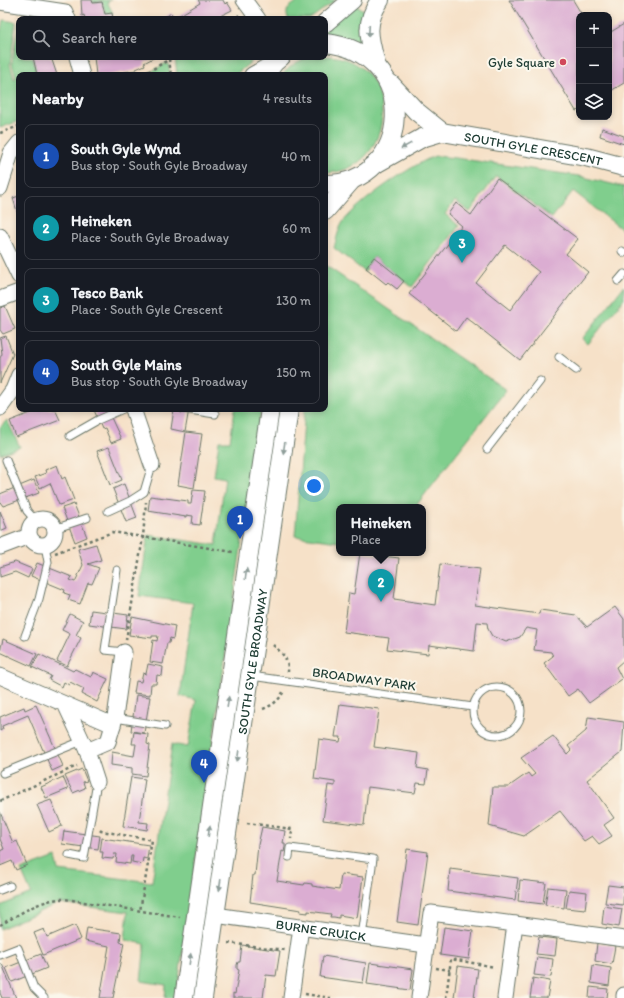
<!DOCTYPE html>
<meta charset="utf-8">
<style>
body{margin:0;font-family:Itim,sans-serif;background:#20242c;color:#f1f3f6}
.controls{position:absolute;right:12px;top:12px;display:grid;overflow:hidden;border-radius:8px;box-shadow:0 2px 6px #0003}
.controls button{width:36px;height:36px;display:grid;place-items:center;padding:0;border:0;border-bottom:1px solid #363941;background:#171b24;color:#f1f3f6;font:20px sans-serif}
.you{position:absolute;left:314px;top:486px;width:14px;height:14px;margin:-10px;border:3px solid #fff;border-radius:50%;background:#1a73e8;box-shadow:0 0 0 6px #1a73e833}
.badge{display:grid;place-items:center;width:26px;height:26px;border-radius:50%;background:#d1495b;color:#fff;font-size:13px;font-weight:700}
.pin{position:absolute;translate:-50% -33px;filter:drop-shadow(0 1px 2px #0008)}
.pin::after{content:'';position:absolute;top:21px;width:14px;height:12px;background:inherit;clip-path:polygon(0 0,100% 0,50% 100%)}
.popup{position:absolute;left:336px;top:504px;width:90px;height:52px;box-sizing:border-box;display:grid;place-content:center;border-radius:8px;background:#171b24;filter:drop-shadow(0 1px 3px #0005);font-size:13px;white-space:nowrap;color:#9ea1a6}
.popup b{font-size:15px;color:#f1f3f6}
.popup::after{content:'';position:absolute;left:50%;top:100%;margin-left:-8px;border:8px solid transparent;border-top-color:#171b24}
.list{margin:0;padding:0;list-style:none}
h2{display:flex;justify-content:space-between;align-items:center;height:52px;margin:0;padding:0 16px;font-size:17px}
h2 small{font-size:13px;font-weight:400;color:#9ea1a6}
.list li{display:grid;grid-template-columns:26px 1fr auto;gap:12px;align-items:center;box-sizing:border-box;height:64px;margin:0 8px 8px;padding:0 8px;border:1px solid #363941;border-radius:8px}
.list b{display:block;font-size:15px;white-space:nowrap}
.list p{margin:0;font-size:13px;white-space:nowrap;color:#9ea1a6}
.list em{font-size:13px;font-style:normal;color:#9ea1a6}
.icon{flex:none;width:22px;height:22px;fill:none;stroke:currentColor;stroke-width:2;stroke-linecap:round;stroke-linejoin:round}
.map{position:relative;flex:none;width:624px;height:998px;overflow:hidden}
.search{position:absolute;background:#171b24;box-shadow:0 2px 6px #0003;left:16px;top:16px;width:312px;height:44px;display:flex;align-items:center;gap:10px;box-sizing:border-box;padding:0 14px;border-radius:8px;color:#9ea1a6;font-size:15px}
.panel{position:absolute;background:#171b24;box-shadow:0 2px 6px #0003;left:16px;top:72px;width:312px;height:340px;border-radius:8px}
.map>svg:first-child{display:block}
</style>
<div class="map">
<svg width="624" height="998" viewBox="0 0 624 998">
<rect width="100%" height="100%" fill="#fbf7ec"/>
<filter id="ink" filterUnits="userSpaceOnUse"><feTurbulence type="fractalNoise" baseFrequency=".025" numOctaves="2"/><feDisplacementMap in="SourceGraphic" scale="8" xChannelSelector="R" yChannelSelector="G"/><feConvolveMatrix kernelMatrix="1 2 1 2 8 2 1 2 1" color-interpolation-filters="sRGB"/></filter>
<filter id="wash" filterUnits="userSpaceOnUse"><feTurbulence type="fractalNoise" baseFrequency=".012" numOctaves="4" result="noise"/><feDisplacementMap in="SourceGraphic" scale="16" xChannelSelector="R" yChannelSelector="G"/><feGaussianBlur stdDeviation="0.9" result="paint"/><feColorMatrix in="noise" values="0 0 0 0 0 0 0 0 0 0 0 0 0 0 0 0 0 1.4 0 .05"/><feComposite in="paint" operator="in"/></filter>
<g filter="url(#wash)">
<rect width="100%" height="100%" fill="#f6e1c8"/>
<!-- green -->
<path fill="#80ce8d" stroke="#508660" d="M92 0H111L107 2 113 13 105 14 102 2 93 3Z
M300 0H336L310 19H288C284 8 291 6 300 0Z
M354 5 364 10 360 25V42L325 35V27Z
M3 20 16 22 10 64 14 79 16 78 12 63 19 23V57H33L37 75H19V121L0 128V35Z
M325 56C403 56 399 172 325 173V75H282C289 67 298 60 309 57 314 56 321 58 325 56Z
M175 57H257L235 75H177Z
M166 63 169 65 170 75H146Z
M435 156 456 158 579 176 624 187V231L573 191 552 218 496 176 470 212 455 201 445 214 459 226 412 287 374 257 366 268 367 269 365 272 334 248C336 240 338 230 343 222 358 202 411 165 435 156Z
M325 265 506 390 415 507H339V542L295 536 305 409H325Z
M624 286V299L588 344 582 339Z
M235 409H261L176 998H165L166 985 141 981 145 944 125 940 128 912 59 903 0 929V906L31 893 21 870 56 857 59 871 152 882 172 744 188 747 196 700 180 696 193 603 139 596 148 535 216 545 225 478 214 476 219 441H230Z
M7 420 20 447 0 454V427Z"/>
<g id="blocks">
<!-- building -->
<path fill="#dbadd2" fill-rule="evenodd" d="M81 0H92L93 3 102 2 105 14 112 13 113 19H85L84 15 82 16Z
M198 0H223L225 4 227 2 232 10 214 19H165L164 18 171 13 175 18 200 3Z
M509 0H573L582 15H579V110L576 111Z
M624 24V83L609 92V33Z
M33 57H51L57 75H37Z
M94 57H155L144 63 145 65 136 69V70L109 75H96Z
M602 128 624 136V144L600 136Z
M497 178 578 239 566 254 588 272 520 360 466 317 456 331 409 294 462 226 448 214 456 203 471 215ZM505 245 539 272 510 310 476 283Z
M19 196V218L13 198Z
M374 257 404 281 397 289 388 282 386 284 366 268Z
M5 306 15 329 3 334 0 330V308Z
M6 336 13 354 0 383V358L2 354 0 338Z
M41 409H55L60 420 16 437 10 421Z
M97 409H107L121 439 111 443 105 428 102 429 94 410Z
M174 409H189L185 432 171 429Z
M186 432 202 434 194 488 178 485Z
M109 447 122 480 110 485 97 451Z
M57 465 62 479 65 477 74 500 59 505 50 483 40 488 35 477 46 473 45 470Z
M34 480 39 493 3 506 0 502V494Z
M124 484 137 518 126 522 113 489Z
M193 490 205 491 200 525 192 524 193 516 186 515V517L148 511 150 496 188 501V504H191Z
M74 504 87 537 75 542 62 508Z
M0 511 7 528 0 531Z
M96 544 101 560 88 564 99 568 92 584 88 583 80 604 68 600 70 595 64 593 65 590 31 576 37 563 72 577 70 580 75 582 83 565 78 549Z
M360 553 399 558 394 599 435 605 440 564 480 569 475 605 539 614 540 610 576 615 587 627 615 607 624 619V660L616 667 622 679 589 703 578 689 568 696 544 663 553 656 551 652 534 650 537 630 526 628 520 637 506 642 492 636 488 629 487 623 477 622 474 651 429 645 428 654 387 649 389 638 344 632 349 593 354 594Z
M15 562 32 569 28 578 15 572 0 577V567Z
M91 610 128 615 126 629 89 624Z
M70 614 83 621 76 635 81 638 67 666 57 661 70 634 62 630Z
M132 617 175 626 173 639 170 638 169 643H167L163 664 150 662 153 640 157 641 158 636H152V638L129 635Z
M3 639 37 654 31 666 0 652Z
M39 654 73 671 75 669 91 677 93 672 108 679 97 702 82 694 84 689 70 682 69 685 64 682 62 687 49 680 51 676 32 667Z
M148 664 163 667 162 676 157 675 156 684H151L150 695 134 693 136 681 141 682 143 673 146 674Z
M136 695 150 697 144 733 131 731Z
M340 704 379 709 374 747 419 753 417 768 428 770 426 784 417 783 415 793 368 787 364 825 323 820 328 785 335 786V782L314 779 319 739 340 742 341 737H335Z
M36 705 63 766 52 771 28 715 2 726 3 729 0 731V717L24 707 25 710Z
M588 717 624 722 622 752 587 780 614 818 604 825 612 836 599 844 592 836 584 841 560 811 524 836 489 826 493 787H508L528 773 531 777 535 774 521 758 553 736 567 754 571 750 568 746 586 731Z
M134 732 148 734 147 744 150 745 146 776 132 774V768L111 765 112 752 134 756 136 744H132Z
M82 769 87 781 83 782 85 788 73 793 65 776Z
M63 777 68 789 46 798 41 787Z
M131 777 145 779 139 822 148 823 147 830 123 826Z
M51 800 62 826 49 832 37 805Z
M0 812 13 843 17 841 27 865 16 870 12 861 0 866V851L4 849 0 839Z
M262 827 285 831 283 843H285V847L284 852 282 851 277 881 304 885 305 883 312 884V886L339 890 341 874 363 877 357 918 339 915V918L334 917H330L331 914 308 911V913L300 912 301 910 250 902 253 875H255L258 845Z
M64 831 100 836 98 849 62 844Z
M102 838 149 845 147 859 143 858 142 864 132 862 133 856H131L130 864 116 862 117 854H114L113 859 102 858 103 852H100Z
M407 849 428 852 418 925 397 922Z
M450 869 518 878 515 900 448 891Z
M520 880 546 883 543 904 518 901Z
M608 885 624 887 623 905 605 903Z
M548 887 566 889 564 908 545 905Z
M569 890 587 892 585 910 566 908Z
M604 906 622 909 619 927 602 924Z
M75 925 81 939 43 955 34 933 44 929 47 937Z
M444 927 473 931 469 959 440 955Z
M87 928 121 933 120 942 124 943 113 998H100L109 946 85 941Z
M539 937 557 939 555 956 536 954Z
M597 943 615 946 612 964 595 961Z
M242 945 280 951 276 976 266 975 263 998H233V993L235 994 239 970 237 969V965L238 962H240Z
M41 954 47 968 12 982 6 968Z
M323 956 366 963 363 983 320 977Z
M537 957 553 959 551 977 534 975Z
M370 963 413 969 410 990 367 984Z
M0 964H2L16 998H2L0 993Z
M593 965 611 968 609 986 591 983Z
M458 966 478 969 474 998H454Z
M533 978 550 981 547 998H530Z
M590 987 608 989 607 998H589Z"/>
</g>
</g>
<g filter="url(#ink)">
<use href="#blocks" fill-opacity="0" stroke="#6a7668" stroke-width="1"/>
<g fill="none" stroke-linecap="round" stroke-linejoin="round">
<defs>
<path id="service" d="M622 251 624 253
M618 281 624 274
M559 357 576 370
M183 409 215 414
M70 436 98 420 123 409
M487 449 540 381
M6 460 27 511 36 521
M108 511 130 501 144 492 152 465
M54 529 87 518
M117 570 105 650 124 652
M25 636 39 599 48 562 45 545
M251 676 473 707
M473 711a24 24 0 1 1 48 0a24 24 0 1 1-48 0Z
M115 718 165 726
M3 773 82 741
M69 855 84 858 97 782
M289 857 290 848 373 859 362 936
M0 890 10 886
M0 955 18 948 34 988 44 998"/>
<g id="minor">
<path d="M244 0 258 19"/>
<path d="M0 2 65 12 68 19"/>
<path d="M77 57 82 75"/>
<path d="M252 75 273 63"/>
<path d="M0 188 11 153 19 143"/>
<path d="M0 236 19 276"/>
<path d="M0 299 19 292"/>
<path d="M0 408 13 390 19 375"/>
<path d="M133 409 152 465"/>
<circle cx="42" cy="532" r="13"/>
<path d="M0 547 29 536"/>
<path d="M0 676 113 725"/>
<path d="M66 706 87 751"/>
<path d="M97 782 87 751 108 742 115 718 124 652"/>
<path id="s1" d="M215 915 426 945"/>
<path d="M515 924 624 939"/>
<path d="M291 998 301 927"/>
<path d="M419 998 431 913 515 924 505 998"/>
<path d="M624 998V995"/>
</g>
<g id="tertiary">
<path d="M325 23 352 0"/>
<path d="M325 43C423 52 413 185 325 184"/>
<path d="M376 64C369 38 364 24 380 0"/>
<path d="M265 75 274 63 281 57"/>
<path d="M391 84 416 111 442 132"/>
<path id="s2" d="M372 166 422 138 442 132 586 157 624 167"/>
<path d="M325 211 352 180"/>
<path d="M184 998 270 409"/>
<path id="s3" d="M203 998 289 409"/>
</g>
</defs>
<!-- service casing -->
<use href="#service" stroke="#6a7668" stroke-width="9"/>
<!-- minor casing -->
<use href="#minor" stroke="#6a7668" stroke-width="17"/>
<!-- tertiary casing -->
<use href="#tertiary" stroke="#6a7668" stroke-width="20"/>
<!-- path -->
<path stroke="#6a7668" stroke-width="2.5" stroke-dasharray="3 3" stroke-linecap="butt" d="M233 19 239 15
M169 59 171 75
M143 75 173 57
M0 133 19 126
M55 553 113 532 233 552
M126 640 143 537 146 502
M273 645C282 653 289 659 288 672
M263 709C273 705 280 700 284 690
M0 801 77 766
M247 823 292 829 291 839
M100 830 101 831 152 840 140 911
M0 925C20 914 42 898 65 899L180 917
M228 943 285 950
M436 968 450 970
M305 994 331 998
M446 998 451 959 495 967"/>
<!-- service -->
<use href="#service" stroke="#fff" stroke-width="7"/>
<!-- minor -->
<use href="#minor" stroke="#fff" stroke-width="15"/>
<!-- tertiary -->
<use href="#tertiary" stroke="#fff" stroke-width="18"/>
</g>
<!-- one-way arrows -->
<defs><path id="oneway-solid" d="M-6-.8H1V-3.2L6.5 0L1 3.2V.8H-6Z"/></defs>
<g fill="#8f9e9a">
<use href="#oneway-solid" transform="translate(369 31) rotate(93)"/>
<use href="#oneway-solid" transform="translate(406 146) rotate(151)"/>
<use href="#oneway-solid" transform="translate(284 448) rotate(98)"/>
<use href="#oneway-solid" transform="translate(246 574) rotate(-82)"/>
<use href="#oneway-solid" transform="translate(228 702) rotate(-82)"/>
<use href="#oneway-solid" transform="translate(238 756) rotate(98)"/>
<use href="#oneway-solid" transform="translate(209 831) rotate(-82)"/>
<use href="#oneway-solid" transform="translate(220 885) rotate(98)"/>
<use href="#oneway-solid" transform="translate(190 959) rotate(-82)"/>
</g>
</g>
<!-- markers -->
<circle fill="#d1495b" stroke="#fbf7ec" stroke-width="1.5" cx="563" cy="62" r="4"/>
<g text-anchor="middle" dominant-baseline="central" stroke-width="4" stroke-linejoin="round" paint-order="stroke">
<!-- poi labels -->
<g font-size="13" fill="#1f3d34" stroke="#fbf7ec" text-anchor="end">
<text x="555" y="62">Gyle Square</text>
</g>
<!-- street labels -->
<g font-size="13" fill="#1f3d34" stroke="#fbf7ec">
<text stroke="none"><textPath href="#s2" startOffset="171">SOUTH GYLE CRESCENT</textPath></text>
<text stroke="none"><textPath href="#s3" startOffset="340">SOUTH GYLE BROADWAY</textPath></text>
<text transform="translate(364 679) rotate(8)">BROADWAY PARK</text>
<text stroke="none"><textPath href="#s1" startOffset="107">BURNE CRUICK</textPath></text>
</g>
</g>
</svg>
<div class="controls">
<button>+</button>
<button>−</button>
<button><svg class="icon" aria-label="layers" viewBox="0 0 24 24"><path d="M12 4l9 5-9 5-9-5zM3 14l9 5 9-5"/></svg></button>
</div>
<div class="you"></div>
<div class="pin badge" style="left:240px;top:539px;background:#1a4fb4">1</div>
<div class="pin badge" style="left:381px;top:602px;background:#0f9aa8">2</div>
<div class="popup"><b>Heineken</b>Place</div>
<div class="pin badge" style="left:462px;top:263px;background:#0f9aa8">3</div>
<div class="pin badge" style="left:204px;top:783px;background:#1a4fb4">4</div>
<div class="search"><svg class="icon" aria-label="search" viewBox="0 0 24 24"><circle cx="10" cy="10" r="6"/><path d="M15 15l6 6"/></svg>Search here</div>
<section class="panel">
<h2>Nearby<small>4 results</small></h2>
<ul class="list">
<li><span class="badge" style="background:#1a4fb4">1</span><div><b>South Gyle Wynd</b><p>Bus stop · South Gyle Broadway</p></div><em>40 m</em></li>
<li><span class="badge" style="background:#0f9aa8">2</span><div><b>Heineken</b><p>Place · South Gyle Broadway</p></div><em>60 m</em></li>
<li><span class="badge" style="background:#0f9aa8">3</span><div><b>Tesco Bank</b><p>Place · South Gyle Crescent</p></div><em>130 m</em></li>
<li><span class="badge" style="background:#1a4fb4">4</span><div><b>South Gyle Mains</b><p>Bus stop · South Gyle Broadway</p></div><em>150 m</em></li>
</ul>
</section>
</div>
